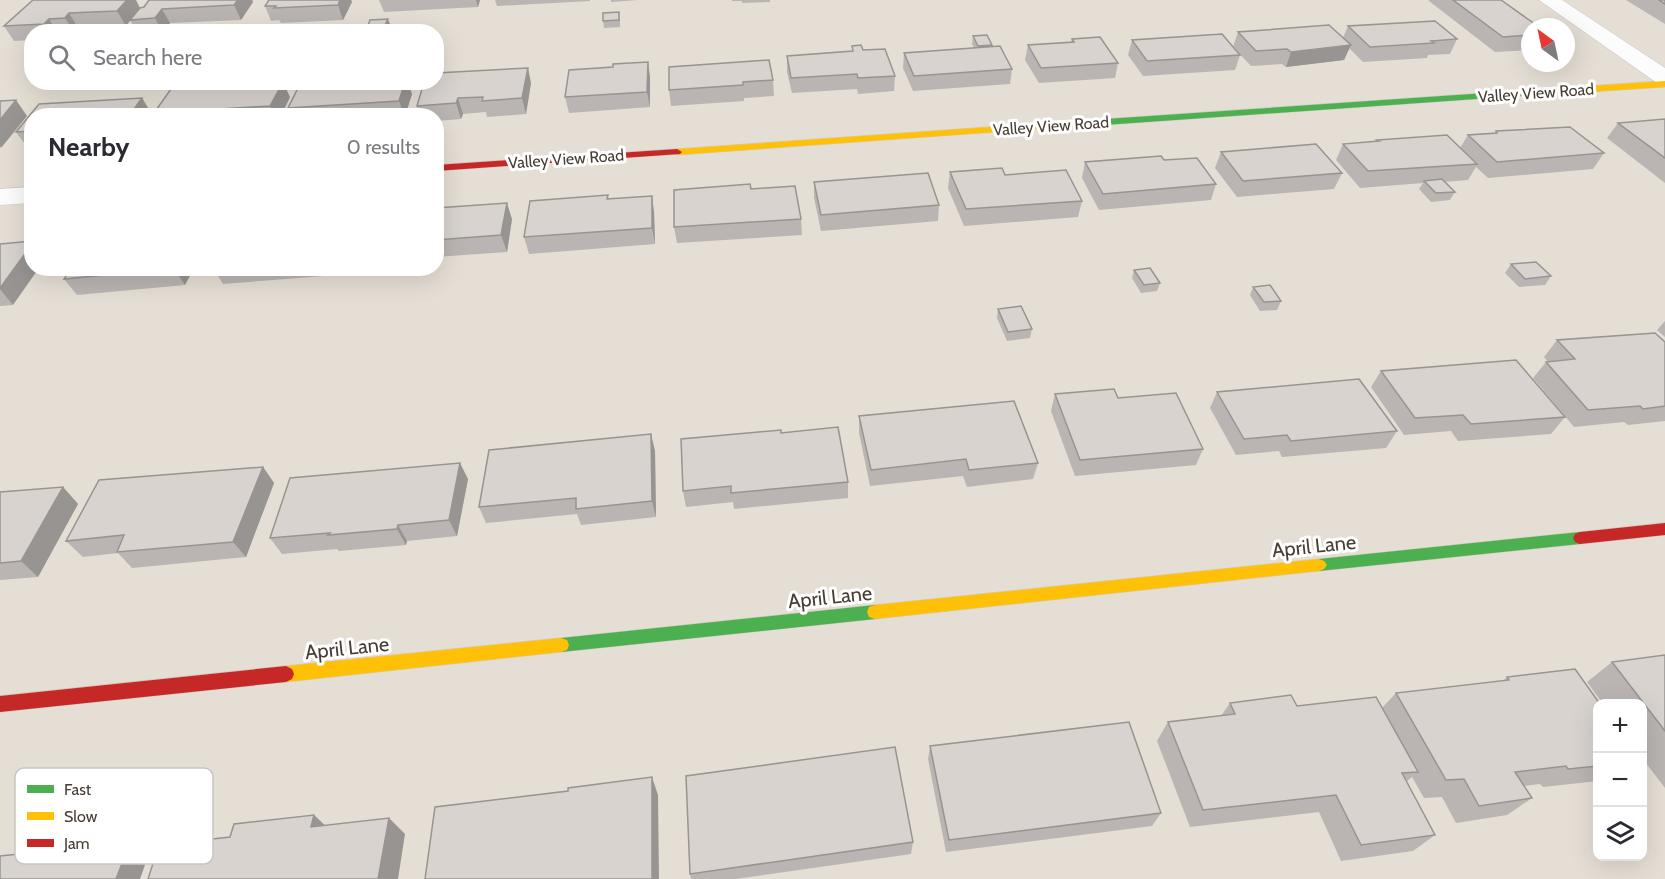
<!DOCTYPE html>
<meta charset="utf-8">
<style>
body{margin:0;font-family:Cabin,sans-serif;background:#f2f2f3;color:#2b2b33}
.controls{position:absolute;right:18px;bottom:18px;display:grid;overflow:hidden;border-radius:12px;box-shadow:0 6px 24px #0002}
.controls button{width:54px;height:54px;display:grid;place-items:center;padding:0;border:0;border-bottom:2px solid #e1e1e2;background:#fff;color:#2b2b33;font:30px sans-serif}
.compass{position:absolute;left:1521px;top:18px;width:54px;height:54px;border-radius:50%;background:#fff;box-shadow:0 6px 24px #0002;rotate:327deg}
.list{margin:0;padding:0;list-style:none}
h2{display:flex;justify-content:space-between;align-items:center;height:78px;margin:0;padding:0 24px;font-size:26px}
h2 small{font-size:20px;font-weight:400;color:#7c7c81}
.icon{flex:none;width:33px;height:33px;fill:none;stroke:currentColor;stroke-width:2;stroke-linecap:round;stroke-linejoin:round}
.map{position:relative;flex:none;width:1665px;height:879px;overflow:hidden}
.search{position:absolute;background:#fff;box-shadow:0 6px 24px #0002;left:24px;top:24px;width:420px;height:66px;display:flex;align-items:center;gap:15px;box-sizing:border-box;padding:0 21px;border-radius:24px;color:#7c7c81;font-size:22px}
.panel{position:absolute;background:#fff;box-shadow:0 6px 24px #0002;left:24px;top:108px;width:420px;height:168px;border-radius:24px}
.map>svg:first-child{display:block}
</style>
<div class="map">
<svg width="1665" height="879" viewBox="0 0 1665 879">
<rect width="100%" height="100%" fill="#f0ece8"/>
<!-- residential -->
<path fill="#e5ded4" fill-rule="evenodd" d="M0 0H1665V879H0ZM1530 27H1566V63H1530ZM32 32H436V82H32ZM32 116H436V268H32ZM1598 704H1642V856H1598Z"/>
<g fill="none" stroke-linecap="round" stroke-linejoin="round">
<defs>
<path id="street" d="M1539 0H1562L1665 68V84L1657 83Z
M32 187V203L0 205V189Z"/>
<path id="fast" d="M1589 86 1593 89 1592 91 1076 127 1071 124 1076 121Z
M1580 532 1585 534 1587 538 1585 542 1580 544 1319 571 1314 569 1311 565 1314 561 1319 559Z
M875 605 881 607 883 612 881 617 875 619 561 652 555 650 553 645 555 640 561 638Z"/>
<path id="slow" d="M1665 81V87L1589 92 1585 89 1589 86Z
M1076 121 1081 124 1079 126 677 155 672 152 677 149Z
M1319 559 1324 561 1327 565 1324 569 1319 571 875 619 869 617 867 612 869 607 875 605Z
M561 638 567 640 569 645 567 650 561 652 286 682 280 679 278 674 280 669 286 666Z"/>
<path id="jam" d="M677 149 682 152 680 154 436 171V165Z
M1665 523V535L1580 544 1575 542 1573 538 1575 534 1580 532Z
M286 666 292 669 294 674 292 679 286 682 0 712V696Z"/>
</defs>
<!-- street casing -->
<use href="#street" stroke="#cdc8c4" stroke-width="1"/>
<!-- fast casing -->
<use href="#fast" stroke="#d1cabf" stroke-width="1"/>
<!-- slow casing -->
<use href="#slow" stroke="#d1cabf" stroke-width="1"/>
<!-- jam casing -->
<use href="#jam" stroke="#d1cabf" stroke-width="1"/>
<!-- street -->
<use href="#street" fill="#fdfcfc" fill-rule="evenodd"/>
<!-- fast -->
<use href="#fast" fill="#4caf50" fill-rule="evenodd"/>
<!-- slow -->
<use href="#slow" fill="#ffc107" fill-rule="evenodd"/>
<!-- jam -->
<use href="#jam" fill="#c62828" fill-rule="evenodd"/>
</g>
<!-- wall -->
<path fill="#bab5b2" d="M33 0 140 8 144 7 149 0H252L253 2 241 20 170 23 164 32H137L130 20 126 26 78 28 75 32H32V40L14 41 4 26Z
M269 0H351L352 2 343 20 281 23 279 20 271 21 265 6Z
M379 0H480L478 7 384 12Z
M495 0H590V1L497 6Z
M611 0H638L611 2Z
M732 0H770V2L742 3V1H732Z
M1429 0H1501L1530 27V50L1495 52 1429 1Z
M1626 0H1665V24Z
M603 13 620 20V27L604 28 603 21Z
M1348 26 1457 39 1450 54 1428 55 1427 58 1363 62 1349 48 1344 60 1286 67 1282 64 1251 66 1233 47 1238 32 1343 38Z
M391 27 389 32H368L367 28Z
M973 36 992 45V47L1012 69 1010 84 913 91 903 68 904 53 974 48 972 44Z
M1072 39 1118 63 1115 78 1039 83 1025 60 1028 45 1071 42Z
M1132 40 1240 55 1235 70 1143 76 1128 55Z
M852 46 863 50 895 76 894 91 858 94 857 89 792 93 787 72V56L852 51Z
M648 62 650 78V107L569 113 565 97 613 67Z
M669 67 773 80 774 96 744 98V101L671 106 669 90Z
M531 83 526 114 487 117 486 112 463 114 461 119 436 121V116H420L417 106Z
M412 94 405 116H292L288 108Z
M290 97 281 116H155L154 113Z
M142 98 151 113 149 116H32V147H27L16 132 39 104Z
M1665 119V183L1607 138 1618 123Z
M1496 131 1604 153 1593 169 1488 178 1476 167 1468 180 1444 182 1455 192 1450 200 1431 202 1419 189 1423 183 1360 188 1336 160 1343 144 1377 142V140L1460 148 1468 135 1495 133Z
M1221 152 1342 173 1334 189 1237 197 1215 168Z
M1164 160 1216 184 1211 200 1099 210 1082 178 1085 162Z
M950 172 1005 175 1082 201 1078 217 964 226 948 188Z
M814 182 939 205 938 221 821 231 814 198Z
M751 189 801 219 802 235 677 243 674 227Z
M608 195V199L654 212 655 244 529 254 524 237Z
M436 208 512 219 507 252 436 257Z
M0 244 13 305 0 306Z
M1511 264 1551 276 1545 285 1519 287 1505 273Z
M71 268H194L185 285 77 295 64 279Z
M213 268H351L349 274 223 284Z
M1134 270 1160 283 1157 291 1141 293 1132 278Z
M1253 287 1281 301 1277 310 1260 311 1250 295Z
M998 309 1032 329 1030 338 1007 341 997 318Z
M1665 321V337L1657 330Z
M1557 340 1665 342V421L1628 425 1624 422 1574 427 1533 378 1546 362H1548L1544 357Z
M1381 371 1565 417 1551 434 1458 441 1451 431 1404 435 1371 387Z
M1217 392 1397 431 1386 448 1282 457 1279 451 1236 455 1210 408Z
M1055 394 1118 398 1203 449 1196 465 1075 476 1051 411Z
M859 416 1038 463 1033 479 967 487 963 476 870 486 859 433Z
M781 433 848 482V498L734 509 733 502 686 507 683 491Z
M655 451 656 517 581 525 577 514 486 523 479 507Z
M263 467 274 483 246 557 132 568 118 553 83 557 66 541Z
M468 479 457 536 407 541 406 545 339 551 337 549 282 554 270 538Z
M63 487 78 504 38 577 0 580V492Z
M1665 655V788L1642 758V704H1603L1587 682 1612 662Z
M1507 677 1598 704V781L1543 787 1540 784 1524 786 1532 798 1507 815 1456 823 1442 797 1424 798 1412 777 1406 782 1435 835 1413 851 1341 861 1319 812 1190 827 1157 741 1168 722 1221 716 1230 703 1297 706 1382 708 1396 693 1503 681Z
M930 746 1161 813 1152 826 946 852 928 759Z
M913 842 911 854 736 879H691L690 874Z"/>
<!-- shaded-wall -->
<path fill="#979491" d="M127 0H136L140 8 126 26 117 11Z
M238 0H252L253 2 241 20 234 5Z
M340 0H351L352 2 343 20 338 5Z
M476 0H480L478 7Z
M162 9 170 23 164 32H162L155 18Z
M69 13 78 28 75 32H74L65 18Z
M49 19 57 32H48L44 24Z
M388 19 391 27 389 32H386L384 27Z
M1351 45 1344 60 1286 67 1291 52Z
M648 62 650 78V107L647 92Z
M528 68 531 83 526 114 522 98Z
M283 82 290 97 281 116H274L270 106Z
M405 82H408L412 94 405 116 399 101Z
M142 98 151 113 149 116H129Z
M458 98 463 114 461 119 456 103Z
M16 100 27 116 1 148 0 146V120Z
M652 196 654 212 655 244 652 228Z
M507 203 512 219 507 252 501 235Z
M32 244V268H39L13 305 0 289V288Z
M175 268H194L185 285 174 269Z
M347 268H351L349 274Z
M651 434 655 451 656 517 652 501Z
M460 463 468 479 457 536 449 520Z
M263 467 274 483 246 557 233 542Z
M63 487 78 504 38 577 21 561Z
M398 525 407 541 406 545 397 529Z
M652 777 658 795 659 879H652Z
M314 815 332 832 311 827Z
M389 818 405 834 398 879H378Z
M66 849 86 860 61 861Z
M126 853 145 865 140 879H116Z"/>
<!-- building -->
<path fill="#d8d3cf" stroke="#979491" stroke-width="1.5" d="M33 0H127L117 11 69 13 65 18 49 19 44 24 4 26Z
M149 0H238L234 5 162 9 155 18 130 20 140 8 144 7Z
M269 0H340L338 5 274 8 276 6H265Z
M1453 0H1501L1539 27H1530V35L1503 37Z
M1659 0H1665V4Z
M619 12V20L603 21V13Z
M388 19 384 27 367 28 370 20Z
M1435 21 1457 39 1431 41 1434 43 1370 47 1348 26Z
M1329 25 1351 45 1291 52 1287 49 1256 51 1238 32Z
M1222 34 1240 55 1147 61 1132 40Z
M987 35 992 45 978 46 973 36Z
M1100 37 1118 63 1041 68 1028 45 1074 42 1072 39Z
M861 45 863 50 885 49 895 76 858 78 857 74 791 78 787 56 853 51 852 46Z
M1000 46 1012 69 914 76 904 53Z
M769 60 773 80 743 82V85L669 90V67Z
M648 62 647 92 565 97 569 70 613 67V64Z
M528 68 522 98 482 101 483 97 458 98 456 103 417 106 424 82H436V73Z
M275 82H283L270 106 154 113 171 89Z
M301 82 349 83 405 82 399 101 288 108Z
M142 98 129 116H32V131L16 132 39 104Z
M16 100 0 120V101Z
M1665 119V158L1618 123Z
M1570 127 1604 153 1497 162 1468 135 1497 133 1496 131Z
M1447 135 1477 164 1368 171 1343 144 1379 141 1377 140Z
M1316 144 1342 173 1243 181 1221 152Z
M1161 156 1164 160 1197 158 1216 184 1103 194 1085 162Z
M1002 168 1005 175 1066 170 1082 201 966 209 950 172Z
M928 173 939 205 821 215 814 182Z
M1442 179 1455 192 1436 193 1424 181Z
M750 184 751 189 795 186 801 219 674 227V190Z
M608 195 607 199 652 196V228L524 237 530 201Z
M507 203 501 235 436 240V208Z
M32 241V244L0 288V244Z
M1536 262 1551 276 1525 279 1511 264Z
M71 268H175L64 279Z
M1150 268 1160 283 1144 285 1134 270Z
M1270 285 1281 301 1264 302 1253 287Z
M1021 306 1032 329 1008 332 998 309Z
M1655 333 1665 342V406L1643 409 1640 406 1588 410 1546 362 1575 359 1557 340Z
M1516 360 1565 417 1471 424 1463 415 1415 418 1381 371Z
M1359 379 1397 431 1291 441 1287 435 1244 439 1217 392Z
M1114 389 1118 398 1176 393 1203 449 1080 460 1055 394Z
M1014 401 1038 463 969 470 966 459 871 470 859 416Z
M838 427 848 482 731 493V486L683 491 681 439 781 430V433Z
M651 434 652 501 576 509V498L479 507 489 450Z
M460 463 449 520 398 525 397 529 328 535 330 533 270 538 290 478Z
M263 467 233 542 117 552 124 535 66 541 99 480Z
M63 487 21 561 0 563V492Z
M1665 655V731L1612 662Z
M1575 669 1600 704H1598V766L1568 769 1566 766 1515 772 1532 798 1479 806 1464 779 1446 780 1396 693 1509 680 1507 677Z
M1291 695 1297 706 1376 697 1418 772 1402 773 1435 835 1361 845 1336 795 1203 810 1168 722 1235 714 1230 703Z
M1129 722 1161 813 949 840 930 746Z
M895 747 913 842 690 874 686 776Z
M652 777V879H425L435 807 568 791V788Z
M314 815 311 827 389 818 378 879H148L159 845 230 837 234 824Z
M66 849 61 861 126 853 116 879H0V856Z"/>
<g text-anchor="middle" dominant-baseline="central" stroke-width="6" stroke-linejoin="round" paint-order="stroke">
<!-- far-street labels -->
<g font-size="16" fill="#473d33" stroke="#fff">
<text transform="translate(1536 93) rotate(-4)">Valley View Road</text>
<text transform="translate(1051 126) rotate(-4)">Valley View Road</text>
<text transform="translate(566 159) rotate(-4)">Valley View Road</text>
</g>
<!-- street labels -->
<g font-size="20" fill="#473d33" stroke="#fff">
<text transform="translate(1314 546) rotate(-6)">April Lane</text>
<text transform="translate(830 597) rotate(-6)">April Lane</text>
<text transform="translate(347 648) rotate(-6)">April Lane</text>
</g>
</g>
<!-- legend -->
<rect x="15" y="768" width="198" height="96" rx="9" fill="#fff" stroke="#c8c5c2" stroke-width="1.5"/>
<rect x="27" y="785" width="27" height="8" fill="#4caf50"/>
<rect x="27" y="812" width="27" height="8" fill="#ffc107"/>
<rect x="27" y="839" width="27" height="8" fill="#c62828"/>
<g font-size="16" fill="#473d33">
<text x="64" y="795">Fast</text>
<text x="64" y="822">Slow</text>
<text x="64" y="849">Jam</text>
</g>
</svg>
<div class="controls">
<button>+</button>
<button>−</button>
<button><svg class="icon" aria-label="layers" viewBox="0 0 24 24"><path d="M12 4l9 5-9 5-9-5zM3 14l9 5 9-5"/></svg></button>
</div>
<svg class="compass" viewBox="-18 -18 36 36"><path d="M0-13l5 13h-10z" fill="#e53935"/><path d="M0 13l5-13h-10z" fill="#7c7c81"/></svg>
<div class="search"><svg class="icon" aria-label="search" viewBox="0 0 24 24"><circle cx="10" cy="10" r="6"/><path d="M15 15l6 6"/></svg>Search here</div>
<section class="panel">
<h2>Nearby<small>0 results</small></h2>
<ul class="list">
</ul>
</section>
</div>
